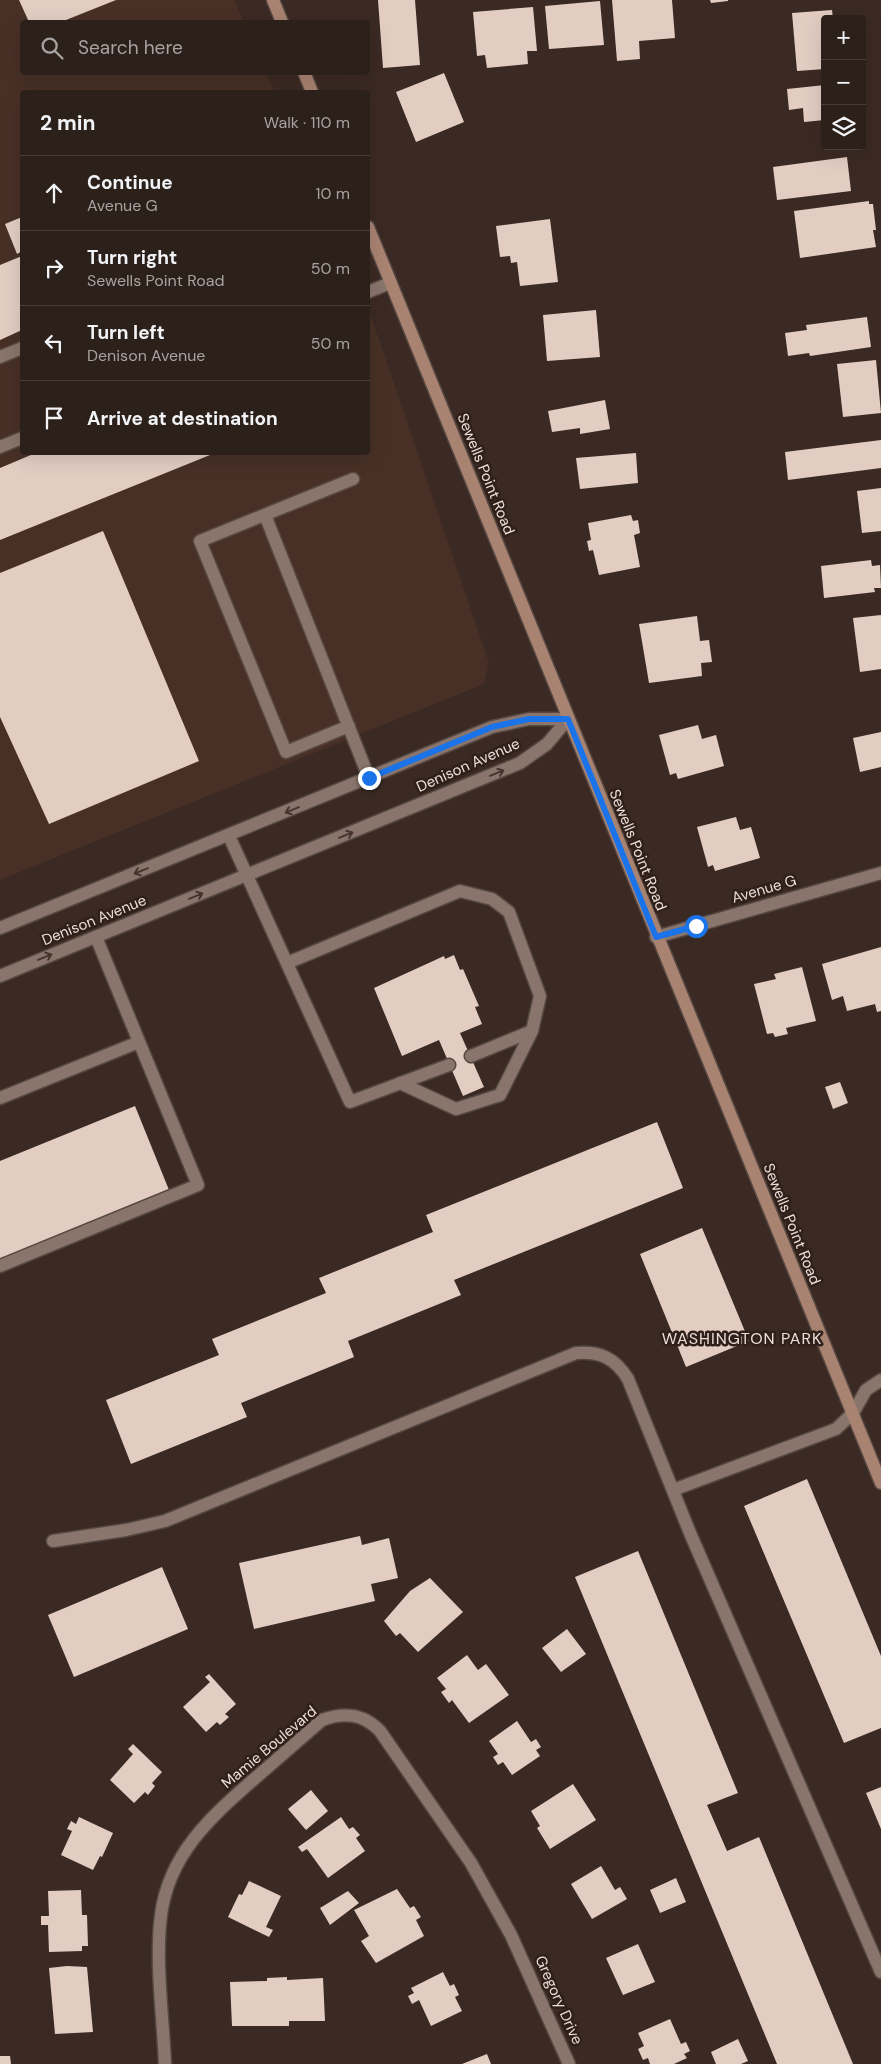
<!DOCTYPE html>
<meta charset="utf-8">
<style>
body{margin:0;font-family:"DM Sans",sans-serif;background:#342823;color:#f1f3f6}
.controls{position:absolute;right:15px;top:15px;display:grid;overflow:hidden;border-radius:5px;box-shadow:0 5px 20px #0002}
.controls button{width:45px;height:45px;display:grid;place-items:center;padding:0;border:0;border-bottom:1px solid #483e39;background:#2c201a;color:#f1f3f6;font:25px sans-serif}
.stop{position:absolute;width:15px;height:15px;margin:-11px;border:4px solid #1a73e8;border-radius:50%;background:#fff}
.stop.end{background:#1a73e8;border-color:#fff;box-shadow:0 1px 5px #0008}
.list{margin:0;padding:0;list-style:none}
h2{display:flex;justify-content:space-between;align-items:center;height:65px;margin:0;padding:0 20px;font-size:21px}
h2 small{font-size:16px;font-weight:400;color:#a6a3a2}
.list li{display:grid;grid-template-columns:32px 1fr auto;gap:15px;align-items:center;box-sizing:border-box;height:75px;padding:0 20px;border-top:1px solid #483e39}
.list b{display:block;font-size:19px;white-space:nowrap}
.list p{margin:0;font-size:16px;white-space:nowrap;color:#a6a3a2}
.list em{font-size:16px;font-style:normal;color:#a6a3a2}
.icon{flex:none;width:28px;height:28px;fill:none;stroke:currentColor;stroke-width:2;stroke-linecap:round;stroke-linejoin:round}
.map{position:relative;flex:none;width:881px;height:2064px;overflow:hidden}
.search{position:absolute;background:#2c201a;box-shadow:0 5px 20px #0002;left:20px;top:20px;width:350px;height:55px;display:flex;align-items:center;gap:12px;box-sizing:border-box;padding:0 18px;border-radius:5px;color:#a6a3a2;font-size:19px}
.panel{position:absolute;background:#2c201a;box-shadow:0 5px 20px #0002;left:20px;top:90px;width:350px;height:365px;border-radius:5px}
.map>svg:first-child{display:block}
</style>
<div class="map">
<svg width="881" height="2064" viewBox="0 0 881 2064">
<rect width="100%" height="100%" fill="#3b2a23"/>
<!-- built -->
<path fill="#483026" d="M0 0H234L244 22H22V72L266 73 275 92H22V452H368V307L489 663 484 684 0 880Z"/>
<!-- building -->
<path fill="#e3cdc3" d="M19 0H116L61 22H29Z
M378 0H415L420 65 383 68Z
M612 0H672L675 38 639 41 640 59 617 61Z
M710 0H728V1L711 3Z
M600 1 604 45 549 49 545 6Z
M533 7 537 51H527L528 64 487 68 485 55 477 56 473 12Z
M832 10 833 19H825V69L797 71 792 13Z
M444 73 464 122 416 142 396 92Z
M825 85V120L804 122 803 108 789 110 787 89Z
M847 157 851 191 777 200 773 167Z
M869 201V204H873L876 230H873L876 247 800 258 794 211Z
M22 217V251L17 254 5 224Z
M550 219 558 282 520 286 517 262 511 263 510 256 500 257 496 226Z
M22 256V330L0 340V265Z
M596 310 600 357 547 361 543 315Z
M867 317 871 347 810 356 809 353 788 356 785 333 807 330 806 325Z
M876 360 881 413 843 417 837 364Z
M605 400 610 429 580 434V428L552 432 548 411Z
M881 440V468L788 480 785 452Z
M38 452H214L215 453 0 540V468Z
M636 453 638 483 580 489 576 458Z
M881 488V531L862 533 857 491Z
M631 515 633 521 638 520 640 533 634 535 640 567 599 575 593 550 589 551 587 541 591 540 588 523Z
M103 531 199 761 49 824 0 717V573Z
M871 560 872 566 880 565 881 588H874L875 592 824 598 821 566Z
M881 615V669L860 672 853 618Z
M697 616 700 641 709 640 712 662 701 663 702 676 649 683 639 624Z
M698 725 702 739 716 735 724 766 678 779 676 773 670 775 659 735Z
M881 732V767L860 772 853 738Z
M736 817 740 830 751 827 760 858 715 871 713 865 708 867 697 827Z
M881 947V1011L877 1012 875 1004 847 1011 843 996 832 1000 822 964Z
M454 955 460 970 463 969 479 1006 475 1007 482 1024 460 1033 484 1087 463 1096 439 1040 402 1056 374 988 444 956 445 959Z
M802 967 816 1021 786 1028 788 1034 775 1037 773 1033 767 1034 754 984 776 979 774 974Z
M840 1082 848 1103 833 1109 825 1087Z
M135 1106 169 1190 0 1259V1161Z
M657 1122 683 1188 454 1280 461 1295 348 1341 354 1357 241 1403 247 1417 131 1464 106 1400 219 1355 212 1339 326 1293 319 1278 433 1232 426 1215Z
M702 1228 749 1341 686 1367 640 1254Z
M807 1479 881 1656V1728L844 1743 744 1506Z
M360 1536 362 1545 389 1538 398 1578 371 1584 375 1601 254 1629 239 1563Z
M638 1551 738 1793 707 1805 727 1851 759 1837 853 2064H777L575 1577Z
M162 1567 188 1629 74 1677 48 1615Z
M430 1578 463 1612 418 1652 400 1633 396 1636 384 1621 410 1591Z
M567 1629 586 1654 561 1672 542 1648Z
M467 1655 478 1670 486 1664 509 1695 469 1723 452 1700 449 1703 441 1692 446 1689 437 1678Z
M209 1674 236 1704 225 1714 229 1717 220 1725 217 1722 206 1732 183 1707 210 1682 205 1677Z
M517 1721 531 1742 536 1739 541 1747 536 1750 540 1756 512 1775 503 1762 498 1765 493 1757 498 1754 489 1741Z
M133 1744 162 1772 152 1783 155 1786 148 1795 145 1792 134 1803 110 1780 133 1754 128 1749Z
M573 1784 596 1820 550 1849 537 1828 540 1826 531 1811Z
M881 1787V1829L866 1793Z
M311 1790 328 1811 306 1830 288 1809Z
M79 1817 113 1833 102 1857 100 1856 93 1870 61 1855 72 1831 67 1829 71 1821 76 1824Z
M341 1817 349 1829 353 1827 360 1835 356 1838 365 1851 328 1878 307 1849 302 1852 298 1847Z
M601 1866 615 1890 620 1887 627 1899 592 1919 571 1884Z
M676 1878 686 1902 660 1913 650 1890Z
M249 1881 281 1896 266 1927 273 1930 269 1937 228 1917 239 1894 242 1895Z
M397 1889 410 1908 414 1906 421 1917 416 1920 424 1936 376 1963 361 1941 369 1936 354 1910Z
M81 1890 82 1915H87L88 1946H82V1951L49 1952 48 1925H41V1916H49L48 1891Z
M348 1891 359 1903 330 1925 320 1908Z
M638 1944 655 1982 623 1995 606 1958Z
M67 1966 87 1967 93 2032 55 2034 49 1968Z
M443 1972 450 1986 454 1984 459 1995 455 1997 462 2011 431 2026 419 2000 412 2004 408 1996 414 1993 411 1988Z
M287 1977V1980L323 1978 325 2021H289V2026H232L230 1982 267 1981V1978Z
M670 2019 681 2044 686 2042 690 2051 684 2054 687 2058 674 2064H650L648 2058 643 2060 638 2049 644 2046 638 2033Z
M738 2039 748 2061 741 2064H716L711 2052Z
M487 2054 491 2064H462Z
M0 2056H10L11 2064H0Z"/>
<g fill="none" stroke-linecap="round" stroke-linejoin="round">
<defs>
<path id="service" d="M368 292 390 283
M0 357 22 348
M0 447 22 438
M265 515 369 778
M349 726 286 752 200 541 353 479
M229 836 350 1102 449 1065
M287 963 460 891 492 899 509 912 540 996 532 1031 471 1056
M400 1083 456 1109 500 1095 532 1031
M0 1098 139 1042
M0 1266 198 1185 96 937
M673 1490 836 1429 853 1413
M53 1541 126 1530 165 1521 576 1353C600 1351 615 1358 628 1379L690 1533 881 1972"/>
<path id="minor" d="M656 937 881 873
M853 1413 866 1390 881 1380
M165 2064C163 2017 155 1961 161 1915 169 1854 210 1818 253 1780 276 1760 299 1740 322 1720 344 1712 363 1713 380 1731L471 1863 511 1935 569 2064"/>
<path id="tertiary" d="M0 928 492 727 529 719H568
M0 976 520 763 547 744 568 719"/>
<path id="secondary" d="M273 0 282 22
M304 72 312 92
M368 227 881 1483"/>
</defs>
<!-- service casing -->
<use href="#service" stroke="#564741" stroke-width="15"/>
<!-- minor casing -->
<use href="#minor" stroke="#564741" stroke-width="15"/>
<!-- tertiary casing -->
<use href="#tertiary" stroke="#564741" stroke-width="15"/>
<!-- secondary casing -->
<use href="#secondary" stroke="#564741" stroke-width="15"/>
<!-- service -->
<use href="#service" stroke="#89756c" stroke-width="12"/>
<!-- minor -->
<use href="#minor" stroke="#89756c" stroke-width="12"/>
<!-- tertiary -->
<use href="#tertiary" stroke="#89756c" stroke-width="12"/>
<!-- secondary -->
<use href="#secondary" stroke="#a98372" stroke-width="12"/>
</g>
<!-- one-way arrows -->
<defs><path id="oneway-shaft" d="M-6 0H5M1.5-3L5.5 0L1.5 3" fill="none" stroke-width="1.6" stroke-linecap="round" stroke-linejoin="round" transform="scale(1.25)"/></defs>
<g stroke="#46352e">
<use href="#oneway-shaft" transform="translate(497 773) rotate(-22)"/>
<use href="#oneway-shaft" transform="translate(292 810) rotate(158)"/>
<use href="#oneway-shaft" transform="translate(346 835) rotate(-22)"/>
<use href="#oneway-shaft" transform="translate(141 871) rotate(158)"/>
<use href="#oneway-shaft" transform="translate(196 896) rotate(-22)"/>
<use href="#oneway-shaft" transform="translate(45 957) rotate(-22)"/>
</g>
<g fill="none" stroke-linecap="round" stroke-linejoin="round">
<!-- route -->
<path stroke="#1a73e8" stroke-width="6" d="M369 778 492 727 529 719H568L656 937 696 926"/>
</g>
<g text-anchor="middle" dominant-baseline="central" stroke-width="5" stroke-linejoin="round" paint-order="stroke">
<!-- street labels -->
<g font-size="15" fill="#ebdfda" stroke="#302019">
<text transform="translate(486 474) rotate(68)">Sewells Point Road</text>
<text transform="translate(468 765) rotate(-24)">Denison Avenue</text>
<text transform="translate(638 850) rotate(68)">Sewells Point Road</text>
<text transform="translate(764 889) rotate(-16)">Avenue G</text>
<text transform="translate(94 920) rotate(-22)">Denison Avenue</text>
<text transform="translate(792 1224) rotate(68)">Sewells Point Road</text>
<text transform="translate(269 1747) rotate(-40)">Mamie Boulevard</text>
<text transform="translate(559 2000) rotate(66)">Gregory Drive</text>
</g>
<!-- neighbourhood labels -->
<g font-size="16" letter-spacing="1" fill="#ebdfda" stroke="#302019">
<text x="742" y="1338">WASHINGTON PARK</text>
</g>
</g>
</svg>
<div class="controls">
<button>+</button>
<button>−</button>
<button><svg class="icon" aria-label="layers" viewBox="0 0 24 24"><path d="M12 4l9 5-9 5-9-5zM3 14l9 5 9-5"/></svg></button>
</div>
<div class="stop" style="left:696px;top:926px"></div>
<div class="stop end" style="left:369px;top:778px"></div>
<div class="search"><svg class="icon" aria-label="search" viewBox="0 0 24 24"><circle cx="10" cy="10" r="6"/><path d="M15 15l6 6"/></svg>Search here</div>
<section class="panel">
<h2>2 min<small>Walk · 110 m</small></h2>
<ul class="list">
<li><svg class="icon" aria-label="ahead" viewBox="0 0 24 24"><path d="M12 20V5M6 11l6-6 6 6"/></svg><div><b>Continue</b><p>Avenue G</p></div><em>10 m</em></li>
<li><svg class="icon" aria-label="right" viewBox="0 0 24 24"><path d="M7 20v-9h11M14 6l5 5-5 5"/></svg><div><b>Turn right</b><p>Sewells Point Road</p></div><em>50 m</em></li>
<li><svg class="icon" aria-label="left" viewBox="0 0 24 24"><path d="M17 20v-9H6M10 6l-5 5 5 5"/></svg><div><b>Turn left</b><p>Denison Avenue</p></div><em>50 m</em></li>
<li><svg class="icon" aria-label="arrive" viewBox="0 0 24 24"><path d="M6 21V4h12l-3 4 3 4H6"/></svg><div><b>Arrive at destination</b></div></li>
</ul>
</section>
</div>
